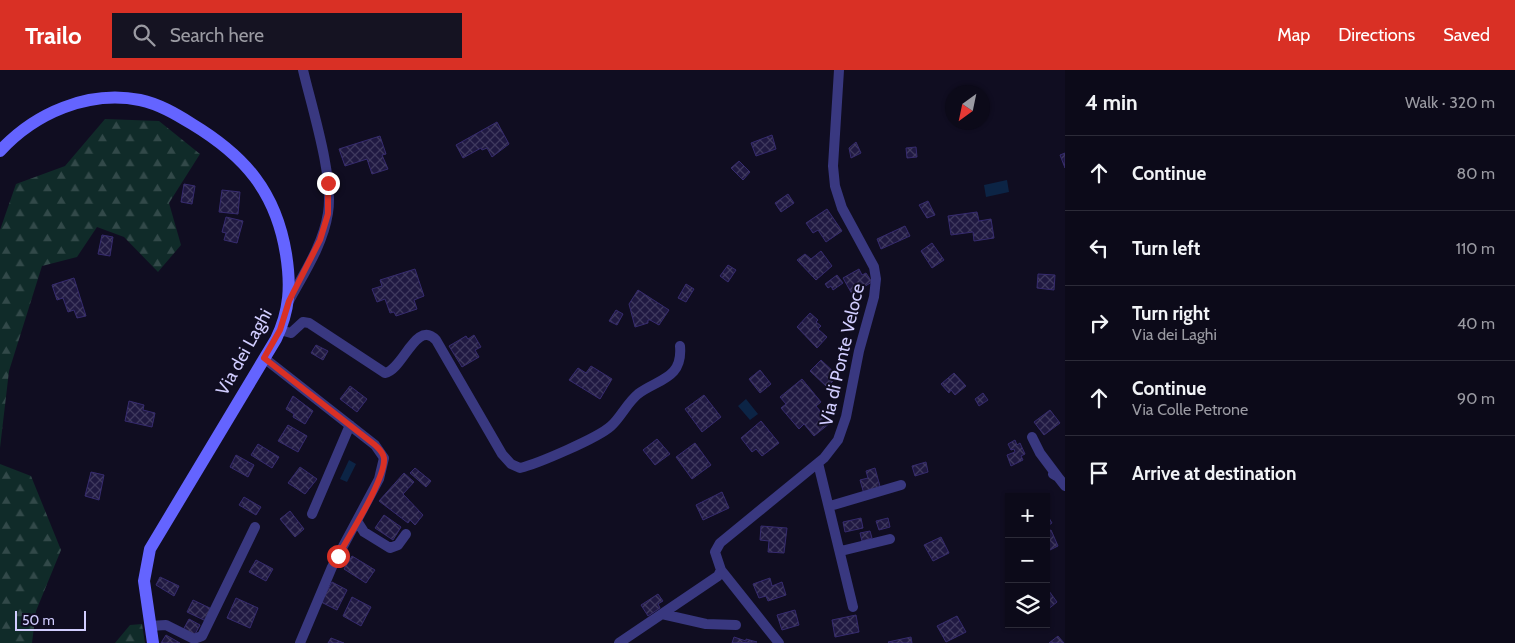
<!DOCTYPE html>
<meta charset="utf-8">
<style>
body{margin:0;font-family:Cabin,sans-serif;background:#151322;color:#f1f3f6}
.controls{position:absolute;right:15px;bottom:15px;display:grid;overflow:hidden;border-radius:0px;box-shadow:0 1px 4px #0004}
.controls button{width:45px;height:45px;display:grid;place-items:center;padding:0;border:0;border-bottom:1px solid #2c2b38;background:#0c0a19;color:#f1f3f6;font:25px sans-serif}
.compass{position:absolute;left:945px;top:15px;width:45px;height:45px;border-radius:50%;background:#0c0a19;box-shadow:0 1px 4px #0004;rotate:213deg}
.scale{position:absolute;left:15px;bottom:12px;width:71px;box-sizing:border-box;padding-left:5px;border:2px solid #d1cdff;border-top:0;font-size:14px;line-height:18px;white-space:nowrap;color:#d1cdff;-webkit-text-stroke:4px #100d21;paint-order:stroke}
.stop{position:absolute;width:15px;height:15px;margin:-11px;border:4px solid #d93025;border-radius:50%;background:#fff}
.stop.end{background:#d93025;border-color:#fff;box-shadow:0 1px 5px #0008}
.list{margin:0;padding:0;list-style:none}
h2{display:flex;justify-content:space-between;align-items:center;height:65px;margin:0;padding:0 20px;font-size:21px}
h2 small{font-size:16px;font-weight:400;color:#9a9aa2}
.list li{display:grid;grid-template-columns:32px 1fr auto;gap:15px;align-items:center;box-sizing:border-box;height:75px;padding:0 20px;border-top:1px solid #2c2b38}
.list b{display:block;font-size:19px;white-space:nowrap}
.list p{margin:0;font-size:16px;white-space:nowrap;color:#9a9aa2}
.list em{font-size:16px;font-style:normal;color:#9a9aa2}
.icon{flex:none;width:28px;height:28px;fill:none;stroke:currentColor;stroke-width:2;stroke-linecap:round;stroke-linejoin:round}
.map{position:relative;flex:none;width:1065px;height:573px;overflow:hidden}
header{display:flex;align-items:center;gap:30px;box-sizing:border-box;height:70px;padding:0 25px;background:#d93025;color:#fff}
header strong{font-size:24px}
nav{display:flex;gap:28px;margin-inline-start:auto;font-size:18px}
.search{width:350px;height:45px;background:#151322;display:flex;align-items:center;gap:12px;box-sizing:border-box;padding:0 18px;border-radius:0px;color:#9a9aa2;font-size:19px}
main{display:flex}
aside{flex:1;background:#0c0a19}
.map>svg:first-child{display:block}
</style>
<header>
<strong>Trailo</strong>
<div class="search"><svg class="icon" aria-label="search" viewBox="0 0 24 24"><circle cx="10" cy="10" r="6"/><path d="M15 15l6 6"/></svg>Search here</div>
<nav><a>Map</a><a>Directions</a><a>Saved</a></nav>
</header>
<main>
<div class="map">
<svg width="1065" height="573" viewBox="0 0 1065 573">
<defs>
<pattern id="forest-firs" width="22" height="20" patternUnits="userSpaceOnUse" patternTransform="scale(1.25)"><rect width="22" height="20" fill="#102b29"/><path d="M5 1l3.5 6h-7zM16 11l3.5 6h-7z" fill="#324949"/></pattern>
<pattern id="building-cross-hatch" width="8" height="8" patternUnits="userSpaceOnUse" patternTransform="scale(1.25)"><rect width="8" height="8" fill="#201942"/><path d="M0 0l8 8M0 8l8-8" fill="none" stroke="#3f395e"/></pattern>
</defs>
<rect width="100%" height="100%" fill="#100d21"/>
<!-- forest -->
<path fill="url(#forest-firs)" d="M105 49 159 51 200 84 169 133 181 175 158 202 124 167 97 157 77 187 42 196 9 301 0 378V160L16 114 65 96Z
M0 394 31 406 61 480 36 541 32 573H0Z
M142 554 145 573H115L130 555Z"/>
<!-- water -->
<path fill="#0c2445" d="M1007 110 1009 122 986 127 984 115Z
M746 329 758 344 750 350 738 336Z
M349 390 356 394 347 412 340 409Z"/>
<!-- building -->
<path fill="url(#building-cross-hatch)" stroke="#362b6e" d="M497 52 509 74 492 87 487 78 482 80 481 78 463 88 456 75Z
M772 65 776 79 756 86 751 73Z
M380 66 386 84 382 85 388 99 372 104 367 89 345 96 339 79Z
M856 72 861 83 851 88 849 78Z
M916 77 917 87 907 88 906 78Z
M1065 83V98L1060 85Z
M739 91 750 102 743 110 731 98Z
M184 114 195 116 192 134 181 132Z
M222 120 240 122 238 144 219 142Z
M788 124 794 133 781 142 775 133Z
M928 131 935 145 927 148 919 135Z
M827 139 842 161 826 172 818 160 813 163 806 153Z
M977 142 979 151 991 149 994 168 974 171 973 162 951 165 948 146Z
M226 147 243 151 237 173 224 170 226 163 222 162Z
M905 156 910 166 881 179 877 169Z
M102 165 113 167 110 186 98 184Z
M932 173 944 190 932 198 921 181Z
M821 181 832 196 816 210 797 190 805 184 811 189Z
M728 195 736 200 728 212 720 206Z
M415 199 424 226 414 230 417 239 396 246 394 242 390 243 385 229 377 232 372 219 382 216 380 210Z
M859 199 862 205 866 203 872 212 852 224 843 208Z
M1038 204 1055 205 1054 220 1037 218Z
M837 205 843 213 833 220 831 216 828 218 825 214Z
M74 208 86 246 77 248 74 240 68 242 63 228 57 230 52 215Z
M686 214 694 219 686 232 678 228Z
M638 220 669 240 659 255 650 250H648V253L635 257 629 234Z
M616 240 623 244 617 255 609 251Z
M810 243 818 250 816 252 821 256 818 259 827 267 817 278 797 257Z
M474 265 481 277 475 280 479 287 462 297 449 276 466 266 468 269Z
M316 275 328 281 323 290 311 283Z
M821 290 838 306 827 317 810 301Z
M591 296 612 309 600 329 569 310 578 298 586 303Z
M760 300 771 314 760 323 749 309Z
M954 303 966 316 955 325 951 320 949 323 941 314Z
M802 309 821 332 816 336 830 353 814 366 804 354 799 359 781 338 786 334 780 327Z
M350 316 367 329 357 342 340 329Z
M983 323 988 330 979 336 975 329Z
M704 325 721 347 702 362 685 339Z
M293 326 313 341 305 354 293 347 294 344 286 339Z
M129 331 144 335 143 340 155 343 152 357 125 351Z
M1050 340 1060 353 1044 365 1034 352Z
M761 351 779 373 762 386 756 379 752 382 741 368Z
M288 355 307 366 298 382 278 371Z
M657 369 670 384 655 395 643 380Z
M1015 370 1017 375 1020 373 1025 384 1021 386 1023 390 1011 396 1007 385 1015 382 1014 379 1011 380 1008 374Z
M695 373 711 395 692 409 676 387Z
M258 374 279 387 272 398 251 385Z
M236 385 254 395 248 407 230 397Z
M926 392 928 402 915 406 912 396Z
M300 397 317 409 305 424 288 413Z
M415 398 431 411 426 417 410 403Z
M875 398 881 420 864 424 860 410 868 408 866 401Z
M91 402 104 405 99 430 85 426Z
M404 403 414 412 403 424 423 445 415 455 410 450 408 453 379 431Z
M722 422 729 438 703 450 696 435Z
M244 427 261 437 256 445 239 435Z
M290 441 304 459 295 467 280 449Z
M1046 443 1052 453 1046 457Z
M384 445 401 457 393 470 375 458Z
M861 448 863 458 845 462 843 452Z
M888 448 890 457 879 460 876 451Z
M761 456 787 458 784 483 768 482 769 471 760 470Z
M1051 460 1058 476 1046 482V462Z
M870 461 872 468 862 471 860 463Z
M941 467 949 483 933 491 924 475Z
M352 486 375 500 366 513 344 499Z
M256 490 273 499 266 511 249 502Z
M160 507 179 516 174 526 156 515Z
M770 508 772 516 782 512 786 525 768 531 766 526 759 528 753 514Z
M332 512 347 520 337 540 321 532Z
M1049 521 1057 532 1046 541V523Z
M658 524 663 531 658 534 660 538 648 546 641 535Z
M352 527 371 537 361 556 343 546Z
M236 528 258 538 250 558 227 548Z
M193 530 214 540 208 552 187 542Z
M795 540 799 555 782 560 777 545Z
M856 545 859 562 835 567 832 550Z
M957 546 966 562 946 572 937 556Z
M189 549 200 555 194 566 183 560Z
M166 565 180 573H161Z
M1058 566 1064 573H1049Z
M734 567 746 571V569L757 572 732 573Z
M911 567 912 573H889L888 572Z
M331 568 344 573H328Z"/>
<g fill="none" stroke-linecap="round" stroke-linejoin="round">
<!-- minor -->
<path stroke="#393880" stroke-width="10" d="M289 231C304 203 323 175 328 143 334 107 312 38 303 0
M280 260 291 263 303 252 309 253 385 303C403 300 416 249 436 270L502 384 511 394 520 398C537 394 598 368 611 356 621 347 627 333 638 324 658 309 683 309 680 276
M264 288 375 375 384 388 379 409 332 497 300 573
M1032 367 1040 383 1058 407
M818 393 853 537
M1053 404 1058 407 1065 416
M830 436 901 415
M312 444 350 355
M357 451 364 462 390 478 398 475 406 464
M841 481 890 469
M721 500 715 482 720 473 824 388 838 370 846 347 859 281 874 227 876 209 874 197 842 138 835 116 833 96 839 0
M662 544 706 554 736 555
M150 556 166 555 194 569 202 566 255 457
M619 573 718 506 721 500 779 573"/>
<!-- secondary -->
<path stroke="#6464ff" stroke-width="12" d="M0 81C35 43 88 20 140 30 159 34 176 44 192 54 245 86 276 122 286 184 291 215 290 240 276 269L150 479 144 511 153 573"/>
</g>
<g fill="none" stroke-linecap="round" stroke-linejoin="round">
<!-- route -->
<path stroke="#d93025" stroke-width="6" d="M328 113V144L320 170 289 231 280 260 264 288 375 375C379 379 383 382 384 388 386 408 349 466 338 486"/>
</g>
<g text-anchor="middle" dominant-baseline="central" stroke-width="4" stroke-linejoin="round" paint-order="stroke">
<!-- street labels -->
<g font-size="18" fill="#d1cdff" stroke="#100d21">
<text transform="translate(244 282) rotate(-61)">Via dei Laghi</text>
<text transform="translate(842 285) rotate(-77)">Via di Ponte Veloce</text>
</g>
</g>
</svg>
<div class="controls">
<button>+</button>
<button>−</button>
<button><svg class="icon" aria-label="layers" viewBox="0 0 24 24"><path d="M12 4l9 5-9 5-9-5zM3 14l9 5 9-5"/></svg></button>
</div>
<svg class="compass" viewBox="-18 -18 36 36"><path d="M0-13l5 13h-10z" fill="#e53935"/><path d="M0 13l5-13h-10z" fill="#9a9aa2"/></svg>
<div class="scale">50 m</div>
<div class="stop" style="left:338px;top:486px"></div>
<div class="stop end" style="left:328px;top:113px"></div>
</div>
<aside>
<h2>4 min<small>Walk · 320 m</small></h2>
<ul class="list">
<li><svg class="icon" aria-label="ahead" viewBox="0 0 24 24"><path d="M12 20V5M6 11l6-6 6 6"/></svg><div><b>Continue</b></div><em>80 m</em></li>
<li><svg class="icon" aria-label="left" viewBox="0 0 24 24"><path d="M17 20v-9H6M10 6l-5 5 5 5"/></svg><div><b>Turn left</b></div><em>110 m</em></li>
<li><svg class="icon" aria-label="right" viewBox="0 0 24 24"><path d="M7 20v-9h11M14 6l5 5-5 5"/></svg><div><b>Turn right</b><p>Via dei Laghi</p></div><em>40 m</em></li>
<li><svg class="icon" aria-label="ahead" viewBox="0 0 24 24"><path d="M12 20V5M6 11l6-6 6 6"/></svg><div><b>Continue</b><p>Via Colle Petrone</p></div><em>90 m</em></li>
<li><svg class="icon" aria-label="arrive" viewBox="0 0 24 24"><path d="M6 21V4h12l-3 4 3 4H6"/></svg><div><b>Arrive at destination</b></div></li>
</ul>
</aside>
</main>
